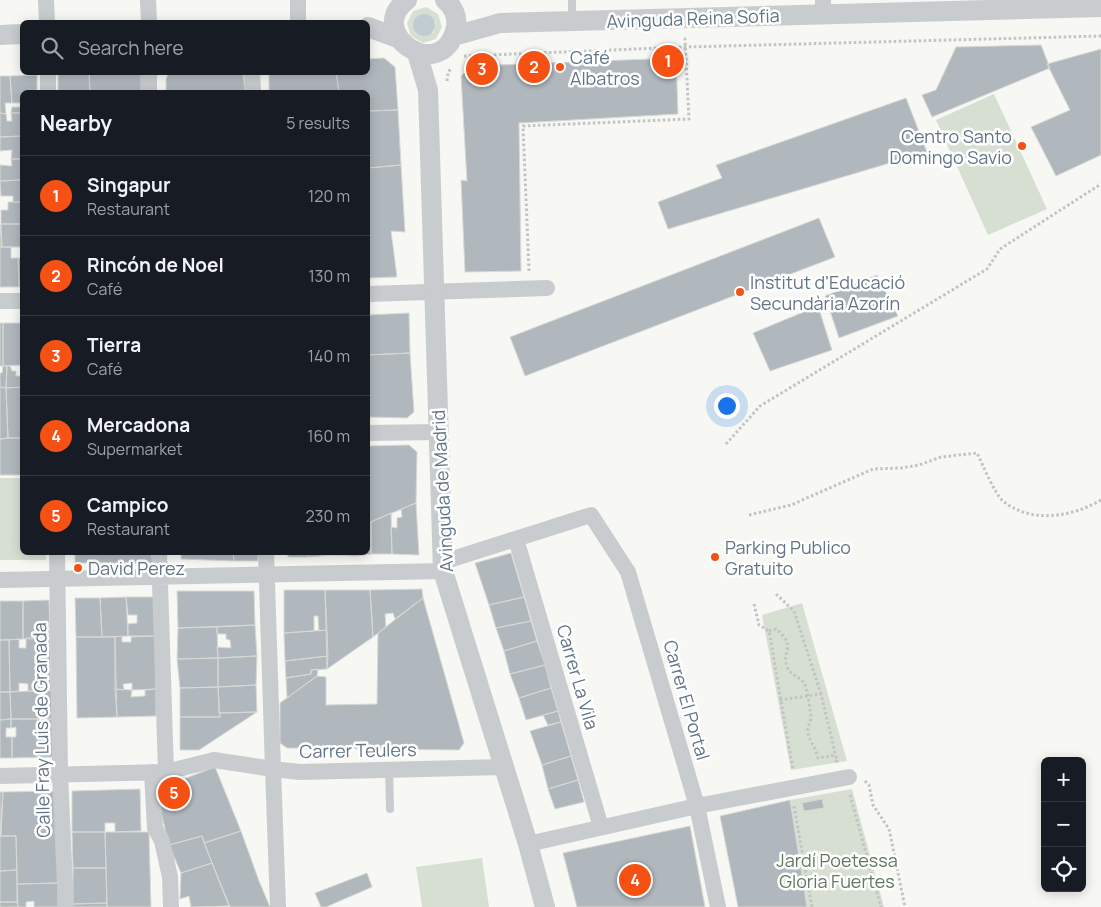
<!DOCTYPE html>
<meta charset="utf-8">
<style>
body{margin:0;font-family:Manrope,sans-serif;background:#20242c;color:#f1f3f6}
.controls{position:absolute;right:15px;bottom:15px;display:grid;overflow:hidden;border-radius:8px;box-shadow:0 2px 12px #0003}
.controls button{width:45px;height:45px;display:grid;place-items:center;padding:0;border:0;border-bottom:1px solid #363941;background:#171b24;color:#f1f3f6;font:25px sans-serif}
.you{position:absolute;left:726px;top:405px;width:18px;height:18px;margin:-12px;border:4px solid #fff;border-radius:50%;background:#1a73e8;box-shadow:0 0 0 8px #1a73e833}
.badge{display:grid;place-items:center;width:32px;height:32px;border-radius:50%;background:#f55114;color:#fff;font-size:16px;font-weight:700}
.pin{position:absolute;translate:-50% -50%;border:2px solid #fff;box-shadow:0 1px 5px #0006}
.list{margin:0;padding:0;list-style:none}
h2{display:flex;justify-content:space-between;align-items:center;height:65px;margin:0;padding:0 20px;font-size:21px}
h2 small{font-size:16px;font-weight:400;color:#9ea1a6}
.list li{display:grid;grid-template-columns:32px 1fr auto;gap:15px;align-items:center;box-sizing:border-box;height:80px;padding:0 20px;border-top:1px solid #363941}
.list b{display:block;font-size:19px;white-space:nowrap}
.list p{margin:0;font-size:16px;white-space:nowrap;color:#9ea1a6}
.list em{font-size:16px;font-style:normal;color:#9ea1a6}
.icon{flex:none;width:28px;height:28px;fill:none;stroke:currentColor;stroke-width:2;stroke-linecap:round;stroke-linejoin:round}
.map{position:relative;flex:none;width:1101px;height:907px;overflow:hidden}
.search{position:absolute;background:#171b24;box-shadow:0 2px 12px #0003;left:20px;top:20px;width:350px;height:55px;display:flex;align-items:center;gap:12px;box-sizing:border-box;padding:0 18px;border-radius:8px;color:#9ea1a6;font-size:19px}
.panel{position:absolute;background:#171b24;box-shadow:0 2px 12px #0003;left:20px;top:90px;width:350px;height:465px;border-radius:8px}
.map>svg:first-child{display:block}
</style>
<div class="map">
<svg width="1101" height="907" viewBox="0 0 1101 907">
<rect width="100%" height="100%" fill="#f7f7f3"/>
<!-- green -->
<path fill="#d7dfd3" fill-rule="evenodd" d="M426 7 438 14 442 27 436 39 423 43 411 36 407 23 413 11ZM416 17 436 22 433 33 413 28Z
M994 94 1047 209 988 235 936 120Z
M0 478H22V552L46 553V560H0Z
M802 603 847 761 791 770 762 615Z
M852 789 884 907H807L790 800Z
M482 858 489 907H422L416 867Z"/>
<!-- water -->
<path fill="#c1ccd2" d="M413 25a11 11 0 1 1 22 0a11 11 0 1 1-22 0Z"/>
<!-- building -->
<path fill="#b0b8bd" stroke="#d8d8d5" d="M1041 45 1050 68 932 117 922 95 936 90 956 47Z
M1101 49V155L1056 176 1031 127 1070 110 1047 64Z
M384 58 395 67 398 110 368 111V92H339L336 72H368V59Z
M676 58 678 114 519 123 521 271 465 272 461 180 467 181 461 76 471 66Z
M62 72H89L90 92H58V75Z
M89 72H141V92H90Z
M169 72H243L245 92H166V79Z
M269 72H336L339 92H269Z
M37 75V92H22V103H12L10 76Z
M0 76H10L12 103H5L6 114 0 113Z
M906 98 927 152 668 229 658 202 722 178 716 165Z
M12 107H22V113H11Z
M398 110 401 165 368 168V111Z
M0 113 6 114 7 121H12L11 113H22V136L0 137Z
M22 136V159H11L12 150 0 151V137Z
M11 159H22V180L0 181V165L12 166Z
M401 165 405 232 391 231 397 277 368 278V168Z
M22 180V202H13V196H1L0 181Z
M8 202H22V224H1V210H8Z
M819 218 835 257 525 376 510 337Z
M0 224 2 247H0Z
M1 224H22V247H2Z
M0 247H11V258H18L19 287H0Z
M18 258H22V287H19Z
M877 275 898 316 839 338 825 296Z
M818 306 832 350 770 371 753 333Z
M409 313 410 353 368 355V315Z
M0 323H3V366H0Z
M3 323H22V365L3 366Z
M410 353 414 412 407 418 368 417V355Z
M3 366H7L6 388 0 387V373H2Z
M7 366H10L12 371H16V376H22V387L6 388Z
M0 387 6 388 8 438 0 439Z
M22 387V438H8L6 388Z
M8 438H22V475H0V439Z
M409 445 417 452 416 503 368 523V446Z
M416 503 419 555 392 554 391 527 397 528V518L402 517 401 509Z
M391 513 392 554H371V522Z
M371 522V554L356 556 355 552H368V523Z
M75 552H154V563H75Z
M181 552H233L234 561 181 559Z
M233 552H258V561H234Z
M284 552H306L308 557H289Z
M306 552H331L332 555 308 557Z
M331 552H355L356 556 332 555Z
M511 553 524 597 489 605 475 563Z
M422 589 423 598 395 619 393 613 385 614 386 627 373 637 370 590Z
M284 590H325L327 630 319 631 318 616H314V631L284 633Z
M325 590H370L373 637 327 669Z
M177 591H254L255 625 178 628Z
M126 597H154L155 636H128V624L137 623V615H128Z
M126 597 128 636 102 637 100 598Z
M524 597 531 621 496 628 489 605Z
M75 598H100L102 637H76Z
M423 598 464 743 459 750 287 748 280 743V703L317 676 326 677V705L377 704 378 633Z
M49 600 50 638 23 639V601Z
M0 601H23V639L0 640Z
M531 621 537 641 504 651 496 628Z
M255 625 257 656 218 658 217 647 231 648 230 640 226 639V634H217V627Z
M217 627 218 658 177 659 178 628Z
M327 630 328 656 285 661 284 633Z
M122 636V642H131V637L155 636 156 689 132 690V683L123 684 124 690 115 689V637Z
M76 637H115L117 717 77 718Z
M26 638H50L51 690 28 691V684L19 683V691L10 692 9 640 19 639V648H26Z
M0 640H9L10 692H0Z
M537 641 545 665 510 674 504 651Z
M257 656 256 685 218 687V658Z
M328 656 327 669 311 670V674L286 678 285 661Z
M218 658V687L180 688 177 659Z
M545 665 551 688 519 698 510 674Z
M318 669 317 676 287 698 286 678 311 674V670Z
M256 685 257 712 219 713 218 687Z
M218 687 220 717H180V688Z
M551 688 558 711 526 720 519 698Z
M115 689 132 690 131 697 145 696V690L156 689V716L117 717Z
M51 690 53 719H11L10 692Z
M0 692H10L11 719 0 720Z
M558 711 561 722 548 725 543 715Z
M257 712 199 750H180V717H220L219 713Z
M11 719V728H6V737H12V758H0V720Z
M11 719H53V757L12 758V737H16V727L11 728Z
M561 722 571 756 542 765 530 731Z
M571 756 578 780 548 789 542 765Z
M215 767 241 831 204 843 202 836 169 845 158 800 163 793 181 780Z
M578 780 584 802 555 809 548 789Z
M140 789 141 831 115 832V823H105V832H72V791Z
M56 791 58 883 17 884 16 836H1L3 792Z
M0 792H3L0 836Z
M822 799 824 808 804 811 802 803Z
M790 800 807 907H738L720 816Z
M690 826 705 907H577L563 853Z
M241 831 259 881 270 907H230L204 843Z
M72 832H105L106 868H73Z
M105 832H149L151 907H107Z
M0 836H16L17 870 0 871Z
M202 836 212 863 181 873 169 845Z
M212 863 229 906 191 907 189 896 180 899 181 873Z
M73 868H106L107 903 73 904Z
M17 870V902H0V871Z
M367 873 372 887 326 907H321L315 893Z
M58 883V907H34V901L26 902V907H18L17 884Z
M0 902H17L18 907H0Z
M107 903V907H73V904Z"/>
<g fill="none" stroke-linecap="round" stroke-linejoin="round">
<!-- path -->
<path stroke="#c1c3c5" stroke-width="3" stroke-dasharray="2.5 2.5" stroke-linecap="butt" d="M464 56 686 47 1101 36
M447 81 448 72 451 69
M529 271 523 126 689 119 685 39H687
M726 444 760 406 987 269 1000 249 1101 184
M749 515 791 505 873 469 901 468 919 465 941 457 977 453C983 465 994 493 1003 501 1031 524 1072 517 1101 500
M776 594 794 611 821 694
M754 604 759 625 769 631 793 770
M769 631 776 629C798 647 781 650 787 667 790 675 800 677 804 683 807 687 811 714 811 718 810 724 807 727 808 733 809 740 816 748 818 758L836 755
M780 700 821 694 837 761H835
M865 781 869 785 873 805 889 829 905 907
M850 795 881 907
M794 806 812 907"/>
<!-- service -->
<path stroke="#c8cccf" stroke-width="8" d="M572 0V20
M389 769 390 809"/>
<!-- minor -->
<path stroke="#c8cccf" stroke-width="16" d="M46 0 47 22
M148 0 149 22
M298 0V22
M823 0V14
M48 72V92
M149 72V92
M252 72 253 92
M368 294 547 288
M0 301H22
M368 433 439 432
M516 539 601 827
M57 552 60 774 66 907
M159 552 166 772
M266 552 273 769 300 772 504 767
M443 562 591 515 628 572 697 806 718 907
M0 580 443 571
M152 772 155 828 162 841 170 877 171 907
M0 776 166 772 214 760 273 769 278 907
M528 844 697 806 849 777"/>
<!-- tertiary -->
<path stroke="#c8cccf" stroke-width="20" d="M407 0C363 33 443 87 456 27 458 17 453 6 445 0
M368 27 398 38
M0 35 22 34
M454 36 500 23 1101 7
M417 53 428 90 443 571 528 844 545 907"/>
</g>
<!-- markers -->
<g fill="#f55114" stroke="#fff" stroke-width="2">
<circle cx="560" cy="67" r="5"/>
<circle cx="1022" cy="146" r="5"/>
<circle cx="740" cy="292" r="5"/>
<circle cx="715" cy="557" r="5"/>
<circle cx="78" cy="568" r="5"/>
</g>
<g text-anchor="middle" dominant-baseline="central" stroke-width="5" stroke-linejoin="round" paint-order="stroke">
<!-- street labels -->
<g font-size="18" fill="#627587" stroke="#fff">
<text transform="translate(693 18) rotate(-2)">Avinguda Reina Sofia</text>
<text transform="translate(442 491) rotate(-93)">Avinguda de Madrid</text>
<text transform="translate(578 677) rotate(74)">Carrer La Vila</text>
<text transform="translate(687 700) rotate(74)">Carrer El Portal</text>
<text transform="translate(41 730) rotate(-91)">Calle Fray Luis de Granada</text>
<text transform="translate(358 750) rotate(-1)">Carrer Teulers</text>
</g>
<!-- poi labels -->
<g font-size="18" fill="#627587" stroke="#fff" text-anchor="start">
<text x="570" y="57">Café<tspan x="570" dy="21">Albatros</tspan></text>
<text x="1012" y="136" text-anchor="end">Centro Santo<tspan x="1012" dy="21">Domingo Savio</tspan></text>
<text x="750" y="282">Institut d'Educació<tspan x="750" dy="21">Secundària Azorín</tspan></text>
<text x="725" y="547">Parking Publico<tspan x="725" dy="21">Gratuito</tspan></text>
<text x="88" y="568">David Perez</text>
</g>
<!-- park labels -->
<g font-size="18" fill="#62795e" stroke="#fff">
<text x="837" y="860">Jardí Poetessa<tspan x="837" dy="21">Gloria Fuertes</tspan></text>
</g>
</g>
</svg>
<div class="controls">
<button>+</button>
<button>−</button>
<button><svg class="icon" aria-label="locate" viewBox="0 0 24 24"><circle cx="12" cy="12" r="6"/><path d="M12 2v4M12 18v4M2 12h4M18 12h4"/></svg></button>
</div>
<div class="you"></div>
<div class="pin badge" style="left:668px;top:61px">1</div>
<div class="pin badge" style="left:534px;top:67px">2</div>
<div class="pin badge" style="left:482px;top:69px">3</div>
<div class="pin badge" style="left:635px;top:880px">4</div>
<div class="pin badge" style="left:174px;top:793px">5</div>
<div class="search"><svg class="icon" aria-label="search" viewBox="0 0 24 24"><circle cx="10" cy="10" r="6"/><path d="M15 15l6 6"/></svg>Search here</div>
<section class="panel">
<h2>Nearby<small>5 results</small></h2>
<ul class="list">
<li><span class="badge">1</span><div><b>Singapur</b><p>Restaurant</p></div><em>120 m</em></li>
<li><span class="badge">2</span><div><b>Rincón de Noel</b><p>Café</p></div><em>130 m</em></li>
<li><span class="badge">3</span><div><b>Tierra</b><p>Café</p></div><em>140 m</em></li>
<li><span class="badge">4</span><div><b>Mercadona</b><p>Supermarket</p></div><em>160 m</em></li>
<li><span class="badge">5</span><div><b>Campico</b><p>Restaurant</p></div><em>230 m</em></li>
</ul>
</section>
</div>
